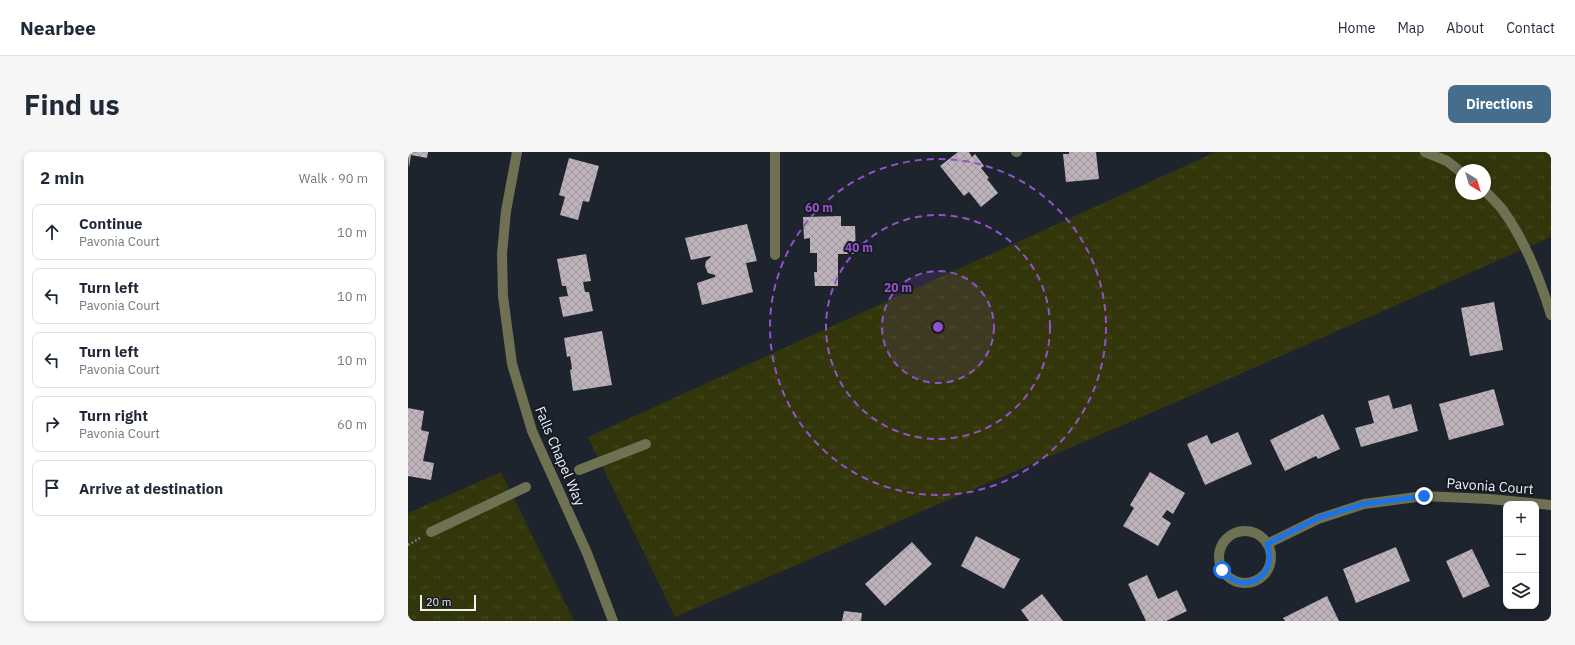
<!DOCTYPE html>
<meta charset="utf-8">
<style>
body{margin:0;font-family:"IBM Plex Sans",sans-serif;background:#f6f6f7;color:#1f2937}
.controls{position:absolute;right:12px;bottom:12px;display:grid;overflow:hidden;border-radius:8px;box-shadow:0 2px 6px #0003}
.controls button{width:36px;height:36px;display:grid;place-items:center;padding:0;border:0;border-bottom:1px solid #e0e1e3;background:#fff;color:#1f2937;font:20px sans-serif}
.compass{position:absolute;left:1047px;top:12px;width:36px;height:36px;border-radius:50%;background:#fff;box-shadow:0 2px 6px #0003;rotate:142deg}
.scale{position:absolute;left:12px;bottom:10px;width:56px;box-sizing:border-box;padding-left:4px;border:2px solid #ecf1f7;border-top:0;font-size:11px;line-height:14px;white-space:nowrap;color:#ecf1f7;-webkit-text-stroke:3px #151a23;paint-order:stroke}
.stop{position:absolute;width:12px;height:12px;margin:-9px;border:3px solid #1a73e8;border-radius:50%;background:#fff}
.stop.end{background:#1a73e8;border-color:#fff;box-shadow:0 1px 4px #0008}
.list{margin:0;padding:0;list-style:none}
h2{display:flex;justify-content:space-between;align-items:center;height:52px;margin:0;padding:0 16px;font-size:17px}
h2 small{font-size:13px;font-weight:400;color:#747a83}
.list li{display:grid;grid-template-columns:26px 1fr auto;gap:12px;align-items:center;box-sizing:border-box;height:56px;margin:0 8px 8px;padding:0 8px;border:1px solid #e0e1e3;border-radius:8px}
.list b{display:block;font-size:15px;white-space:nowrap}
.list p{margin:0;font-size:13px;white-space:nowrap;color:#747a83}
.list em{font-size:13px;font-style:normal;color:#747a83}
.icon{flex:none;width:22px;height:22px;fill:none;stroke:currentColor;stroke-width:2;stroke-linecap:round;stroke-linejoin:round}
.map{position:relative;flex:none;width:1143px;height:469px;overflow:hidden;border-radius:8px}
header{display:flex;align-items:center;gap:24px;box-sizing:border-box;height:56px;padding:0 20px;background:#fff;border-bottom:1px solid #e0e1e3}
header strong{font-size:19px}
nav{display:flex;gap:22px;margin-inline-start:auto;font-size:14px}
.intro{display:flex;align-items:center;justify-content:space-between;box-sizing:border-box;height:96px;padding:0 24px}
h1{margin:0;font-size:28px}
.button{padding:10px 18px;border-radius:8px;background:#456d8d;color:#fff;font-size:14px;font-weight:700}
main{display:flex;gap:24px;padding:0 24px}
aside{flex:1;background:#fff;border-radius:8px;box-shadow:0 2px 6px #0003}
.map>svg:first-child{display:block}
</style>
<header>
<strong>Nearbee</strong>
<nav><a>Home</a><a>Map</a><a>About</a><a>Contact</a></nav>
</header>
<div class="intro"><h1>Find us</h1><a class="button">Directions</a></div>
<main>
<aside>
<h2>2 min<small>Walk · 90 m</small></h2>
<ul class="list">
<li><svg class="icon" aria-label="ahead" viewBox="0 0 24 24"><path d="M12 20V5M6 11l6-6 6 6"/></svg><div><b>Continue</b><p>Pavonia Court</p></div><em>10 m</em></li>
<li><svg class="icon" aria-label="left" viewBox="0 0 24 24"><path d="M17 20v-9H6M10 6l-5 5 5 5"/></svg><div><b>Turn left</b><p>Pavonia Court</p></div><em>10 m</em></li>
<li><svg class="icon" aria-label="left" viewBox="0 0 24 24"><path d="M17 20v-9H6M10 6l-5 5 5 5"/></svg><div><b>Turn left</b><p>Pavonia Court</p></div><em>10 m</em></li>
<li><svg class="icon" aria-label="right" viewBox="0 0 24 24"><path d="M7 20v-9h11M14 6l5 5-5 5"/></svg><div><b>Turn right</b><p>Pavonia Court</p></div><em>60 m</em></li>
<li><svg class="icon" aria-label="arrive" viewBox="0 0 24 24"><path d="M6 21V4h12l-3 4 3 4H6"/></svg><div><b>Arrive at destination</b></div></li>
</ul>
</aside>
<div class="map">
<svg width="1143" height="469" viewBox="0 0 1143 469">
<defs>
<pattern id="grass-tufts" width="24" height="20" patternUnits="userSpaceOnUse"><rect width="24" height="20" fill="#33360a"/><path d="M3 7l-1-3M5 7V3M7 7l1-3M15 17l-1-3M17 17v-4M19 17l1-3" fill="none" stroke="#474a22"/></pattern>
<pattern id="building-cross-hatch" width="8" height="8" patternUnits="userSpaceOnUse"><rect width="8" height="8" fill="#bdb1ba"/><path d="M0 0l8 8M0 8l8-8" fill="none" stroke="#a0979e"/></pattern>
</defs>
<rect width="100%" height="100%" fill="#1e242d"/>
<!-- grass -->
<path fill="url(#grass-tufts)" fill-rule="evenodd" d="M808 0H1143V85L750 258 267 465 180 285ZM1053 18H1077V42H1053Z
M93 320 166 469H0V361Z"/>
<!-- building -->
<path fill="url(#building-cross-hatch)" d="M0 0H20L19 6 3 3 1 16Z
M550 0H561L564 5 567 2 576 14 573 16 581 26 579 27 590 41 573 55 561 40 556 44 532 14Z
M661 0H688L691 27 658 30 655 2H661Z
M161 6 191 14 181 50 175 49 170 68 152 63 157 45 151 43Z
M433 64V74H447L448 102H430V134H407L406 120H409V101H402V86L396 87 395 65Z
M339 72 349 109 338 111 345 140 294 153 289 131 307 125V123L300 121 297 114 298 109 303 105 302 104 283 108 277 86Z
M178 102 183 129 175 130 177 140H181L185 159 155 165 151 145 160 144 158 134H154L149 107Z
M1086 150 1095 198 1062 204 1053 156Z
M194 179 204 233 165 239 162 218 164 217 162 204 159 205 156 186Z
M1086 237 1096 273 1041 288 1031 252Z
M981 243 985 257 1003 252 1010 279 953 295 947 276 966 271 960 249Z
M0 256 16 259 13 278 21 280 15 309 26 311 23 328 0 324Z
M915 262 932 297 910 307 908 304 877 319 862 288Z
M830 280 844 312 797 333 779 292 799 283 803 292Z
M742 320 777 341 765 362 759 358 754 365 763 371 750 394 715 374 726 356 722 353Z
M568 384 612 407 596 437 553 414Z
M504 390 524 412 477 454 457 432Z
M988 395 1002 429 948 451 935 417Z
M1064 397 1082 434 1055 446 1038 409Z
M739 423 750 447 769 438 779 459 758 469H738L720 432Z
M634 442 655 469H621L613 458Z
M919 444 931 469H877L875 466Z
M436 459 454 461 453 469H434Z"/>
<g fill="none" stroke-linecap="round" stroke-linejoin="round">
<!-- path -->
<path stroke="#757a82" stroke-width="2.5" stroke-dasharray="2 2" stroke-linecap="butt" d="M0 393 12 386"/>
<!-- minor -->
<path stroke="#6f7153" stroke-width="10" d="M109 0 98 59 94 102 95 144 104 212 124 279 179 401 205 469
M367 0V103
M608 0H609
M1017 0 1039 9 1053 20
M1077 39C1083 45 1089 51 1094 57 1116 87 1132 127 1143 163
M171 318 238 292
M811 405a26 26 0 1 1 52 0a26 26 0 1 1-52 0Z
M23 380 118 335
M859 392 910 367 956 352 1016 344 1081 347 1143 353"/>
</g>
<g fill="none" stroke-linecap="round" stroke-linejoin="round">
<!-- route -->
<path stroke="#1a73e8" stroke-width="5" d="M814 418C835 445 871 425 859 392L910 366 956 352 1016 344"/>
</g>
<!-- distance rings -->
<circle cx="530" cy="175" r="56" fill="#9253ca" fill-opacity=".12"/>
<g fill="none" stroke="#9253ca" stroke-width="2" stroke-dasharray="7 5">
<circle cx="530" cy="175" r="56"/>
<circle cx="530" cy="175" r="112"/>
<circle cx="530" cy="175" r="168"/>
</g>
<g text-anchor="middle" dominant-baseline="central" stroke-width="4" stroke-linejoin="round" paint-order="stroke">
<!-- street labels -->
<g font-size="14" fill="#ecf1f7" stroke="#151a23">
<text transform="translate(152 304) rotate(67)">Falls Chapel Way</text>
<text transform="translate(1082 334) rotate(4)">Pavonia Court</text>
</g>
</g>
<circle cx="530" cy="175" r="6" fill="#9253ca" stroke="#151a23" stroke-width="2"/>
<g font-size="12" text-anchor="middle" font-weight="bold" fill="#9253ca" stroke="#151a23" stroke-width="4" stroke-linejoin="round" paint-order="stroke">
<text x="411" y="60">60 m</text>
<text x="451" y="100">40 m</text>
<text x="490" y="140">20 m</text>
</g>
</svg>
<div class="controls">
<button>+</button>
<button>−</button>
<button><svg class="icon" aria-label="layers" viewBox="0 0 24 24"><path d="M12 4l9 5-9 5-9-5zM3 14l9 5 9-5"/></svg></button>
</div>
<svg class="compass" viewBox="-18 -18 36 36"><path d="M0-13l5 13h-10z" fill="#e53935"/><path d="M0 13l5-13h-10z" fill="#747a83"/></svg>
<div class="scale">20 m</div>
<div class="stop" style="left:814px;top:418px"></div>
<div class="stop end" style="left:1016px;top:344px"></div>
</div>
</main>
